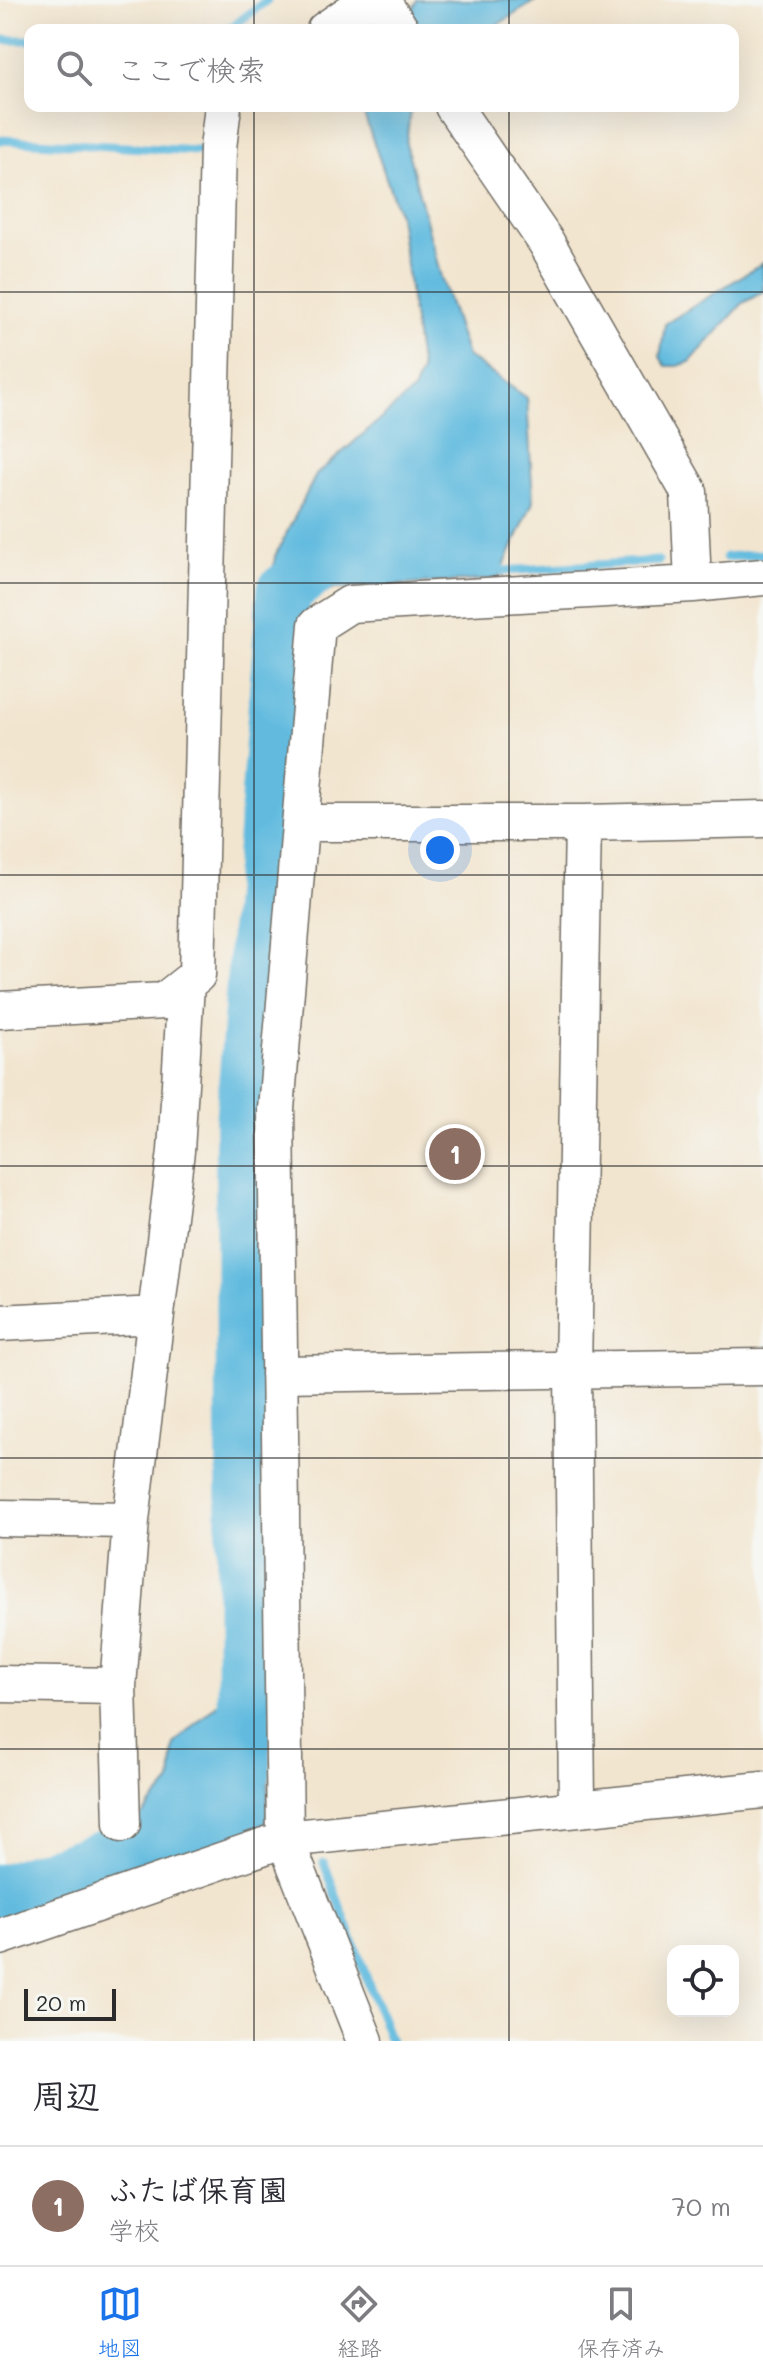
<!DOCTYPE html>
<html lang="ja">
<meta charset="utf-8">
<style>
body{margin:0;font-family:Mali,"Klee One",sans-serif;background:#f2f2f3;color:#2b2b33}
.controls{position:absolute;right:24px;bottom:24px;display:grid;overflow:hidden;border-radius:16px;box-shadow:0 8px 32px #0002}
.controls button{width:72px;height:72px;display:grid;place-items:center;padding:0;border:0;border-bottom:2px solid #e1e1e2;background:#fff;color:#2b2b33;font:40px sans-serif}
.scale{position:absolute;left:24px;bottom:20px;width:92px;box-sizing:border-box;padding-left:8px;border:4px solid #2b2b2b;border-top:0;font-size:22px;line-height:28px;white-space:nowrap;color:#2b2b2b;-webkit-text-stroke:6px #f6f6f2;paint-order:stroke}
.you{position:absolute;left:440px;top:850px;width:28px;height:28px;margin:-20px;border:6px solid #fff;border-radius:50%;background:#1a73e8;box-shadow:0 0 0 12px #1a73e833}
.badge{display:grid;place-items:center;width:52px;height:52px;border-radius:50%;background:#1a73e8;color:#fff;font-size:26px;font-weight:700}
.pin{position:absolute;translate:-50% -50%;border:4px solid #fff;box-shadow:0 2px 8px #0006}
.list{margin:0;padding:0;list-style:none}
h2{display:flex;justify-content:space-between;align-items:center;height:104px;margin:0;padding:0 32px;font-size:34px}
h2 small{font-size:26px;font-weight:400;color:#7c7c81}
.list li{display:grid;grid-template-columns:52px 1fr auto;gap:24px;align-items:center;box-sizing:border-box;height:120px;padding:0 32px;border-top:2px solid #e1e1e2}
.list b{display:block;font-size:30px;white-space:nowrap}
.list p{margin:0;font-size:26px;white-space:nowrap;color:#7c7c81}
.list em{font-size:26px;font-style:normal;color:#7c7c81}
.icon{flex:none;width:44px;height:44px;fill:none;stroke:currentColor;stroke-width:2;stroke-linecap:round;stroke-linejoin:round}
.map{position:relative;flex:none;width:763px;height:2041px;overflow:hidden}
.search{position:absolute;background:#fff;box-shadow:0 8px 32px #0002;left:24px;right:24px;top:24px;height:88px;display:flex;align-items:center;gap:20px;box-sizing:border-box;padding:0 28px;border-radius:16px;color:#7c7c81;font-size:30px}
.sheet{height:224px;background:#fff}
nav{display:flex;justify-content:space-around;align-items:center;box-sizing:border-box;height:112px;border-top:2px solid #e1e1e2;background:#fff;font-size:22px;color:#7c7c81}
nav a{display:grid;justify-items:center;gap:4px}
nav .on{color:#1a73e8}
.map>svg:first-child{display:block}
</style>
<div class="map">
<svg width="763" height="2041" viewBox="0 0 763 2041">
<rect width="100%" height="100%" fill="#f6f6f2"/>
<filter id="ink" filterUnits="userSpaceOnUse"><feTurbulence type="fractalNoise" baseFrequency=".0125" numOctaves="2"/><feDisplacementMap in="SourceGraphic" scale="16" xChannelSelector="R" yChannelSelector="G"/><feConvolveMatrix kernelMatrix="1 2 1 2 8 2 1 2 1" color-interpolation-filters="sRGB"/></filter>
<filter id="wash" filterUnits="userSpaceOnUse"><feTurbulence type="fractalNoise" baseFrequency=".006" numOctaves="4" result="noise"/><feDisplacementMap in="SourceGraphic" scale="32" xChannelSelector="R" yChannelSelector="G"/><feGaussianBlur stdDeviation="1.8" result="paint"/><feColorMatrix in="noise" values="0 0 0 0 0 0 0 0 0 0 0 0 0 0 0 0 0 1.4 0 .05"/><feComposite in="paint" operator="in"/></filter>
<g filter="url(#wash)">
<rect width="100%" height="100%" fill="#f2e5cf"/>
<!-- water -->
<path fill="#62bbdf" stroke="#467385" stroke-width="2" d="M417 0H537L489 30H402Z
M361 106H411L406 144 441 277 467 356 527 398 533 502 498 579 301 591 271 589 275 556 316 475 413 391 421 371 399 215Z
M763 263V292L743 303 690 362 678 366H666L660 357 665 324Z
M271 1696 267 1820 262 1829 142 1866 130 1829 171 1782 174 1744 220 1701Z"/>
<g fill="none" stroke-linecap="round" stroke-linejoin="round">
<!-- stream -->
<path stroke="#62bbdf" stroke-width="9" d="M222 30 232 27 267 0
M0 40H30
M0 140 198 151
M726 557 763 554
M494 562 503 571 658 561
M324 1863 390 2041"/>
<!-- river -->
<path stroke="#62bbdf" stroke-width="54" d="M244 1771 242 1124 284 591 343 548
M0 1892 204 1823"/>
</g>
</g>
<g filter="url(#ink)">
<g fill="none" stroke-linecap="round" stroke-linejoin="round">
<defs>
<path id="minor" d="M381 0 401 30
M325 30 369 0
M453 106 546 242 689 492 693 584
M300 823H583L763 819
M0 1010 164 1001 197 975 218 148 223 106
M0 1323 156 1315
M279 1374 763 1367
M0 1518 131 1520
M0 1684 118 1686
M577 1809 573 1370 583 823
M122 1824 118 1686 131 1520 176 1151 186 984
M0 1937 285 1839 763 1790
M365 2041 285 1839 276 1109 317 625 350 604 693 584 763 577"/>
</defs>
<!-- minor casing -->
<use href="#minor" stroke="#716c64" stroke-width="39"/>
<!-- minor -->
<use href="#minor" stroke="#fff" stroke-width="36"/>
</g>
</g>
<!-- grid -->
<path fill="none" stroke="#2b2b2b" stroke-width="2" stroke-opacity="0.55" d="M254 0V30M509 0V30M254 106V2041M509 106V2041M0 292H763M0 583H763M0 875H763M0 1166H763M0 1458H763M0 1749H763"/>
</svg>
<div class="controls">
<button><svg class="icon" aria-label="locate" viewBox="0 0 24 24"><circle cx="12" cy="12" r="6"/><path d="M12 2v4M12 18v4M2 12h4M18 12h4"/></svg></button>
</div>
<div class="scale">20 m</div>
<div class="you"></div>
<div class="pin badge" style="left:455px;top:1154px;background:#8d6e63">1</div>
<div class="search"><svg class="icon" aria-label="search" viewBox="0 0 24 24"><circle cx="10" cy="10" r="6"/><path d="M15 15l6 6"/></svg>ここで検索</div>
</div>
<section class="sheet">
<h2>周辺<small></small></h2>
<ul class="list">
<li><span class="badge" style="background:#8d6e63">1</span><div><b>ふたば保育園</b><p>学校</p></div><em>70 m</em></li>
</ul>
</section>
<nav>
<a class="on"><svg class="icon" aria-label="map" viewBox="0 0 24 24"><path d="M3 6l6-2 6 2 6-2v14l-6 2-6-2-6 2zM9 4v14M15 6v14"/></svg>地図</a>
<a><svg class="icon" aria-label="directions" viewBox="0 0 24 24"><path d="M12 3l9 9-9 9-9-9zM9 14v-3h6M13 9l2 2-2 2"/></svg>経路</a>
<a><svg class="icon" aria-label="saved" viewBox="0 0 24 24"><path d="M7 4h10v16l-5-4-5 4z"/></svg>保存済み</a>
</nav>
